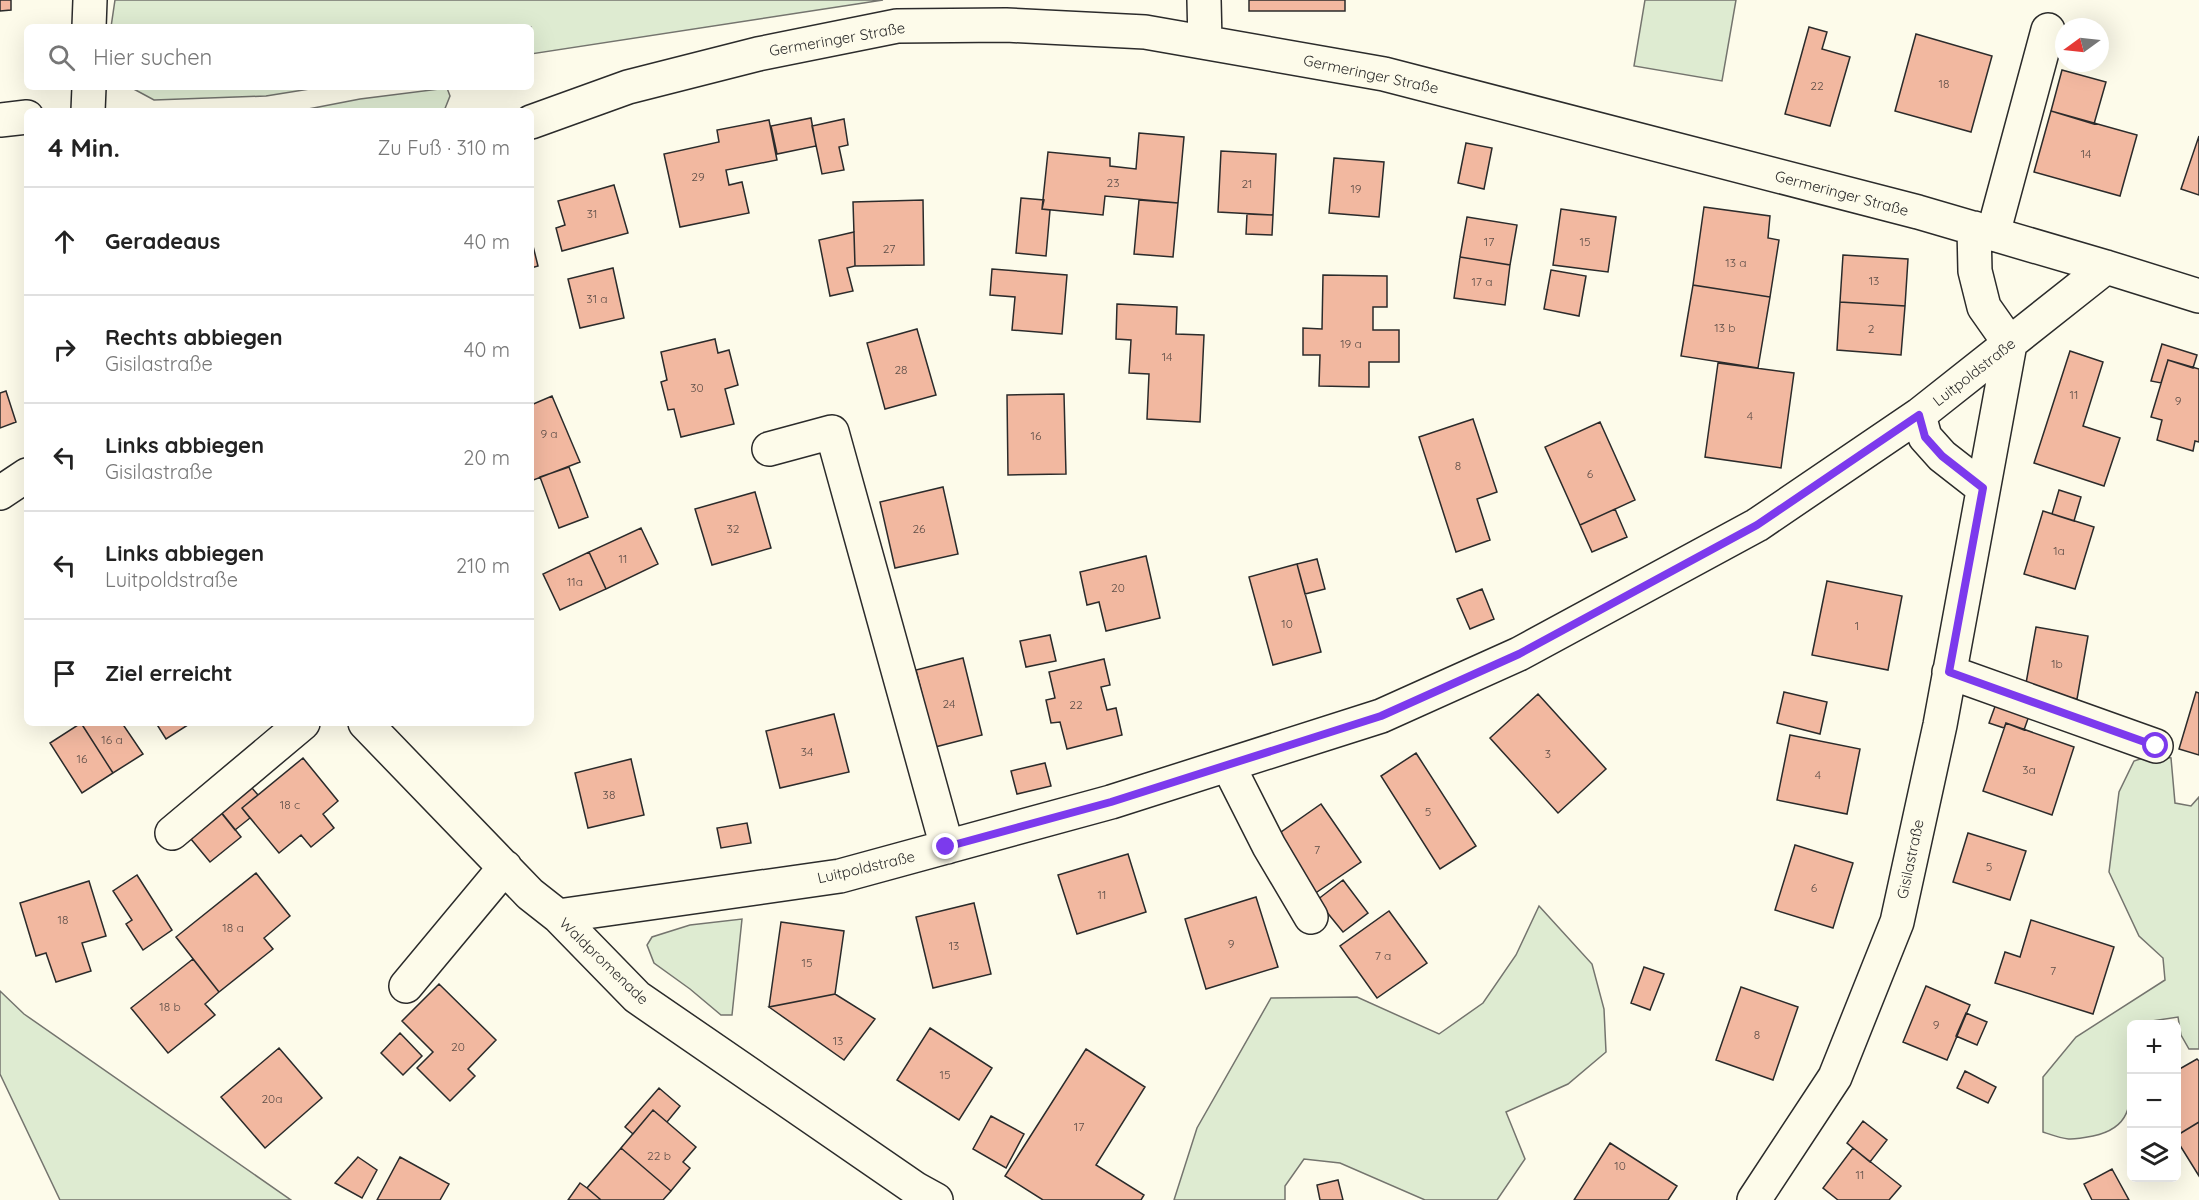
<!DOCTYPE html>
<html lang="de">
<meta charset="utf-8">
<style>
body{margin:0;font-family:Quicksand,sans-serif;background:#f6f6f6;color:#222}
.controls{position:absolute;right:18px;bottom:18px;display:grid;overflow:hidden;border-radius:9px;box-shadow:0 6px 24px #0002}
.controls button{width:54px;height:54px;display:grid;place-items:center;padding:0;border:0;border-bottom:2px solid #e0e0e0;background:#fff;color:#222;font:30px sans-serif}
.compass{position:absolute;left:2055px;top:18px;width:54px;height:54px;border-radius:50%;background:#fff;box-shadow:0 6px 24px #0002;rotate:255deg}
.stop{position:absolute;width:18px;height:18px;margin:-14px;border:4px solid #7c3aed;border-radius:50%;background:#fff}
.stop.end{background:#7c3aed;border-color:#fff;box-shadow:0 2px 6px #0008}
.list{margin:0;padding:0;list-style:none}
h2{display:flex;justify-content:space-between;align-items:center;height:78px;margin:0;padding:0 24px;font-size:26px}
h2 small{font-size:20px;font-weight:400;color:#767676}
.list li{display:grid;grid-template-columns:39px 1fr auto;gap:18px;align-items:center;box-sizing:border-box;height:108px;padding:0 24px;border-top:2px solid #e0e0e0}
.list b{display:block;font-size:22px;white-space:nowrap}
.list p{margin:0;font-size:20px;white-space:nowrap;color:#767676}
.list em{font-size:20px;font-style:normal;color:#767676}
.icon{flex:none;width:33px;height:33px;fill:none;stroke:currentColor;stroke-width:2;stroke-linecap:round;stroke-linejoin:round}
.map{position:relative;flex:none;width:2199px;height:1200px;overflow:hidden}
.search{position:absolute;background:#fff;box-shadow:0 6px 24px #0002;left:24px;top:24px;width:510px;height:66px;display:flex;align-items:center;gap:15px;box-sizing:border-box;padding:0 21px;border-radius:9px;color:#767676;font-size:22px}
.panel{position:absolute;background:#fff;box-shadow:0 6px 24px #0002;left:24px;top:108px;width:510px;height:618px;border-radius:9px}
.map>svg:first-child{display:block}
</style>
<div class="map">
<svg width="2199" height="1200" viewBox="0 0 2199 1200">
<rect width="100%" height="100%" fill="#fdfbea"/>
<!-- green -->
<path fill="#deebd1" stroke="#74746e" stroke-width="1.5" d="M115 0H883L531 54V27H111Z
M1645 0H1736L1722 81 1634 66Z
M130 87H322L266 96 154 100Z
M447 88 450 96 444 111H298L360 99Z
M2152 755 2171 758 2175 803 2191 806 2199 797V1049H2189L2181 1035 2178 1017 2132 1024C2131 1040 2131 1056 2131 1072 2131 1105 2131 1128 2093 1136 2068 1141 2067 1140 2043 1132V1077L2076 1037 2165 980 2163 958 2139 936 2109 872 2119 792 2134 761Z
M1539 906 1592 964 1604 1009 1606 1052 1568 1084 1506 1112 1525 1159 1497 1200H1425L1340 1163 1304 1159 1285 1186V1200H1174L1197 1128 1271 998 1357 997 1439 1034 1483 1003 1516 955Z
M742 919 732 1015H721L690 989 654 963 647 945 652 937 690 925Z
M0 991 24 1014 291 1200H60L0 1074Z"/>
<!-- building -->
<path fill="#f2b8a0" stroke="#2b2b2b" stroke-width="1.5" d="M0 0H11V10L0 11Z
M1249 0H1345V11H1249Z
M1809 27 1827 32 1822 49 1850 57 1830 126 1785 114Z
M1916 34 1992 56 1971 132 1895 111Z
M2062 70 2106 82 2094 124 2051 111Z
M2051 111 2137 135 2120 196 2034 172Z
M811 118 816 146 777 154 771 126Z
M844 119 848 145 839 147 844 170 822 174 812 126Z
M769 120 777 160 726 170 729 185 742 182 749 213 680 227 664 154 719 142 717 130Z
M1139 133 1184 137 1178 203 1105 196 1103 215 1042 209 1048 152 1110 158V166L1136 169Z
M2199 136V195L2181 189Z
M1466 143 1492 148 1484 189 1458 183Z
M1221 151 1276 154 1273 215 1218 212Z
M1334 158 1384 162 1379 217 1329 213Z
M614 185 628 233 562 251 556 228 565 225 558 201Z
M1021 198 1044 200 1042 209 1050 210 1046 256 1016 253Z
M923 200 924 265 855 266 853 202Z
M1139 200 1178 203 1173 257 1134 254Z
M1704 207 1770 216 1768 238 1779 240 1770 297 1693 285Z
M1561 209 1616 217 1608 272 1553 265Z
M1247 214 1273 215 1272 235 1246 234Z
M1467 217 1517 225 1510 265 1460 257Z
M854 232 855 266 847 268 853 291 830 296 819 240Z
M531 238 538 266 531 268Z
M1843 255 1908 259 1905 306 1840 302Z
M1460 257 1510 265 1505 305 1454 298Z
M613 268 624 318 580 328 568 279Z
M992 269 1067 275 1062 334 1012 330 1015 297 990 295Z
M1551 270 1586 276 1579 316 1544 309Z
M1323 275 1387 276V307H1373V330H1399V362H1369V387L1319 386 1320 355H1303V328L1322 329Z
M1693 285 1770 297 1758 368 1681 356Z
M1840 302 1905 306 1901 355 1837 350Z
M1117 304 1177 307 1176 334 1204 335 1200 422 1147 419 1149 374 1129 373 1131 340 1116 339Z
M917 329 936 395 885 409 867 343Z
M715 339 718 353 729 350 738 385 725 389 734 424 681 437 674 409 668 410 661 382 667 380 661 352Z
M2162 344 2197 355 2193 368 2168 360 2161 383 2151 381Z
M2070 351 2103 362 2083 426 2120 438 2104 486 2034 463Z
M2168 360 2199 369V442L2195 441 2193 451 2157 440 2162 420 2151 417Z
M1718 363 1794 373 1781 468 1705 457Z
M6 391 16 422 0 428V393Z
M1064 394 1066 474 1008 475 1007 395Z
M552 396 580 462 531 481V405Z
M1473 419 1497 492 1477 499 1490 540 1456 552 1419 437Z
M1600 422 1635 500 1580 525 1545 447Z
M569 467 588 517 559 528 540 477Z
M943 487 958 554 895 568 880 502Z
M2059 490 2081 497 2074 521 2052 514Z
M755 492 771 548 712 565 695 509Z
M1615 509 1627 537 1592 552 1580 525Z
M2043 511 2094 527 2075 589 2024 574Z
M641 528 658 564 606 589 589 552Z
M589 552 606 589 560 610 543 574Z
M1146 556 1160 618 1106 631 1099 602 1087 605 1080 572Z
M1317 559 1325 589 1305 594 1297 564Z
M1297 564 1321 652 1273 665 1249 577Z
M1827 581 1902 596 1888 670 1812 655Z
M1482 589 1494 619 1470 629 1457 599Z
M2036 627 2088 636 2077 699 2025 689Z
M1050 635 1056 661 1026 667 1020 641Z
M963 658 982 735 935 747 916 670Z
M1104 659 1110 685 1101 687 1107 710 1116 708 1122 735 1067 749 1060 722 1051 723 1046 700 1055 698 1049 672Z
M1784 692 1827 702 1820 734 1777 723Z
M2196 692 2199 693V755L2179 749Z
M1538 694 1606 769 1558 813 1490 738Z
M1997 701 2030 713 2024 730 2006 723 2004 728 1989 723Z
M834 714 849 772 780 788 766 731Z
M81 723H122L143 754 113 773Z
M81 723 113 773 82 793 50 743Z
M156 723H191L166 739Z
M2006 723 2074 747 2052 815 1983 791Z
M1790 735 1860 749 1847 814 1777 800Z
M1416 753 1476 846 1440 869 1381 776Z
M303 758 338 801 323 814 334 828 311 847 301 835 279 853 242 808Z
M631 759 644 815 588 828 575 773Z
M1045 763 1051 786 1017 794 1011 771Z
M245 780 258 795 242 808 250 818 235 830 215 805Z
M1321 804 1361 862 1314 894 1274 837Z
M217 807 241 837 210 862 186 833Z
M747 823 751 843 721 848 717 828Z
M1968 833 2026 851 2010 900 1953 882Z
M1795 845 1853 863 1833 928 1775 910Z
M1128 854 1146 912 1077 934 1058 875Z
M256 873 290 916 264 938 273 949 219 992 176 937Z
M137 875 172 930 143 950 126 924 132 920 113 891Z
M1343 880 1368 913 1343 932 1317 900Z
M89 881 106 936 82 943 91 971 56 982 46 953 36 956 20 903Z
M1256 897 1278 967 1206 989 1185 919Z
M974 903 991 974 933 988 916 917Z
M1389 911 1427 963 1377 998 1340 946Z
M2031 920 2114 947 2093 1014 1995 983 2005 952 2020 957Z
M781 922 844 931 835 994 769 1007Z
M193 959 219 992 205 1004 215 1015 168 1053 131 1008Z
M1644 967 1664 974 1650 1010 1631 1003Z
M439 984 496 1040 468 1069 475 1076 450 1101 417 1068 433 1052 402 1021Z
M1926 986 1970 1005 1947 1060 1903 1042Z
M1741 987 1798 1007 1773 1080 1716 1060Z
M835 994 875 1019 844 1060 769 1007Z
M1966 1013 1987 1022 1977 1045 1956 1036Z
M930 1028 992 1068 959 1120 897 1080Z
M400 1033 422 1056 403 1075 381 1053Z
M279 1048 322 1098 265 1148 221 1097Z
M1086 1049 1145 1087 1096 1165 1144 1195 1141 1200H1043L1005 1176Z
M2197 1059 2199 1061V1122L2176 1136V1071Z
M1965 1071 1996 1087 1988 1103 1957 1088Z
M659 1088 680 1106 667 1122 653 1110 633 1134 625 1127Z
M653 1110 696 1147 683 1162 690 1168 671 1191 621 1148Z
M991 1116 1024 1134 1006 1168 973 1149Z
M1863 1121 1887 1140 1870 1162 1847 1143Z
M2199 1122V1176L2176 1139V1136Z
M1610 1143 1677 1186 1668 1200H1574Z
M621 1148 671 1191 663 1200H601L587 1188Z
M1853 1148 1901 1186 1889 1200H1838L1823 1188Z
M358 1157 377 1170 362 1198 335 1183Z
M400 1157 449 1184 440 1200H377Z
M2112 1169 2129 1200H2092L2084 1184Z
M1338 1180 1343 1200H1320L1317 1185Z
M580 1183 587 1188 601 1200H568Z"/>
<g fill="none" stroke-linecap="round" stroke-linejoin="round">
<defs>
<path id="minor" d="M1204 0 1205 42
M89 27 90 0
M88 111 89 87
M0 120 27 117
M531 122 628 87 758 54 897 26 1006 25 1145 32 1384 74 1918 212 2106 267 2199 296
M1993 234 2048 30
M1919 415 1925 437 1942 456 1983 488
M769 449 832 432 947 847
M0 493 27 475
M1949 672 2156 746
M365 723 530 894 558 916 637 997 916 1189 936 1200
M1228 765 1269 846 1311 917
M172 833 303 723
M558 916 840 876 1111 802 1381 716 1519 654 1757 525 1919 415 2106 267
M406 986 505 867
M1754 1200 1835 1077 1897 922 1940 725 2010 344 1984 307 1975 271 1974 228"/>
</defs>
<!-- minor casing -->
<use href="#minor" stroke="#2b2b2b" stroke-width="36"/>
<!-- minor -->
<use href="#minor" stroke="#fdfbea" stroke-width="33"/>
</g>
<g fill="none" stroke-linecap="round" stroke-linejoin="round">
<!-- route -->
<path stroke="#7c3aed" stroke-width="8" d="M946 847 1111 802 1381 716 1519 654 1757 525 1919 415 1925 437 1942 456 1983 488 1949 672 2156 746"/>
</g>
<g text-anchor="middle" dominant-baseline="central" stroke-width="4.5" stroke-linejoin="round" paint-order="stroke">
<!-- number labels -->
<g font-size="12" fill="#5d4e48">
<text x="1944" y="83">18</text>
<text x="1817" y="85">22</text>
<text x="2086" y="153">14</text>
<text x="698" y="176">29</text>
<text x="1113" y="182">23</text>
<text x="1247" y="183">21</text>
<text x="1356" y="188">19</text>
<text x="592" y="213">31</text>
<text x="1489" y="241">17</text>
<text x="1585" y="241">15</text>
<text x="889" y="248">27</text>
<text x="1736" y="262">13 a</text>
<text x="1874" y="280">13</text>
<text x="1482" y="281">17 a</text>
<text x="597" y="298">31 a</text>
<text x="1725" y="327">13 b</text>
<text x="1871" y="328">2</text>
<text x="1351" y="343">19 a</text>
<text x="1167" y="356">14</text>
<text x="901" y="369">28</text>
<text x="697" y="387">30</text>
<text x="2074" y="394">11</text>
<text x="2178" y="400">9</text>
<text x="1750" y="415">4</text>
<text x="549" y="433">9 a</text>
<text x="1036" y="435">16</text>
<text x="1458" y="465">8</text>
<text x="1590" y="473">6</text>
<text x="733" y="528">32</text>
<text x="919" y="528">26</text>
<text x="2059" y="550">1a</text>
<text x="623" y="558">11</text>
<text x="575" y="581">11a</text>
<text x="1118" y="587">20</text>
<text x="1287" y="623">10</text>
<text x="1857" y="625">1</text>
<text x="2057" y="663">1b</text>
<text x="949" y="703">24</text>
<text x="1076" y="704">22</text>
<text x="112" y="739">16 a</text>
<text x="807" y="751">34</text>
<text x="1548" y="753">3</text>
<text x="82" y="758">16</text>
<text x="2029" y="769">3a</text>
<text x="1818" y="774">4</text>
<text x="609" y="794">38</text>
<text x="290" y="804">18 c</text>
<text x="1428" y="811">5</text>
<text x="1317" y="849">7</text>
<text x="1989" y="866">5</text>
<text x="1814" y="887">6</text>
<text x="1102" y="894">11</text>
<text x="63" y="919">18</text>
<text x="233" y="927">18 a</text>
<text x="1231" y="943">9</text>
<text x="954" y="945">13</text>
<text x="1383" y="955">7 a</text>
<text x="807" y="962">15</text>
<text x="2053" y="970">7</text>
<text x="170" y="1006">18 b</text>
<text x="1936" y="1024">9</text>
<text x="1757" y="1034">8</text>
<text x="838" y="1040">13</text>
<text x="458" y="1046">20</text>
<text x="945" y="1074">15</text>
<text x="272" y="1098">20a</text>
<text x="1079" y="1126">17</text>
<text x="659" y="1155">22 b</text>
<text x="1620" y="1165">10</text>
<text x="1860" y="1174">11</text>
</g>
<!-- street labels -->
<g font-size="15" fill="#2b2b2b" stroke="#fdfbea">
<text transform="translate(837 39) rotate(-10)">Germeringer Straße</text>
<text transform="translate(1371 74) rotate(12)">Germeringer Straße</text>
<text transform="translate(1842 193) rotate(15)">Germeringer Straße</text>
<text transform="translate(1974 372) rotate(-38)">Luitpoldstraße</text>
<text transform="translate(1910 859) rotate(-78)">Gisilastraße</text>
<text transform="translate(866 867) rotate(-13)">Luitpoldstraße</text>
<text transform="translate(604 961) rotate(44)">Waldpromenade</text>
</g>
</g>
</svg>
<div class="controls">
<button>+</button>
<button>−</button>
<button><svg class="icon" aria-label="layers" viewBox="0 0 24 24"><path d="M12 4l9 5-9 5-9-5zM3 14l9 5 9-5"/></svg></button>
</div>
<svg class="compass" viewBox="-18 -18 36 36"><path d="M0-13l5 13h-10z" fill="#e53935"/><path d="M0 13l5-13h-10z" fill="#767676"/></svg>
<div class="stop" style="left:2156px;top:746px"></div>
<div class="stop end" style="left:946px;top:847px"></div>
<div class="search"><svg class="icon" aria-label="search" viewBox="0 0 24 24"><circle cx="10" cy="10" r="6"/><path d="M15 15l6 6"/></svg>Hier suchen</div>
<section class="panel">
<h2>4 Min.<small>Zu Fuß · 310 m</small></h2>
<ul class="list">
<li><svg class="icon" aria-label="ahead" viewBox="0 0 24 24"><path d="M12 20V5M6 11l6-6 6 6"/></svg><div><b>Geradeaus</b></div><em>40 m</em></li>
<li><svg class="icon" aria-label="right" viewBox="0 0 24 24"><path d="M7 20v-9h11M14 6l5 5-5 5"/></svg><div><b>Rechts abbiegen</b><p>Gisilastraße</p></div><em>40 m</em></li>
<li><svg class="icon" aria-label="left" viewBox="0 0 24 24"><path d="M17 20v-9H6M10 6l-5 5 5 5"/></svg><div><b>Links abbiegen</b><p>Gisilastraße</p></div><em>20 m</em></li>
<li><svg class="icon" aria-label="left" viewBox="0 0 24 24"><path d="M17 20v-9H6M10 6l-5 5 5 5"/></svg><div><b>Links abbiegen</b><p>Luitpoldstraße</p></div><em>210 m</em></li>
<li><svg class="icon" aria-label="arrive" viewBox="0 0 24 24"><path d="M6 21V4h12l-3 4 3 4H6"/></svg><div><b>Ziel erreicht</b></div></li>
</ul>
</section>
</div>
